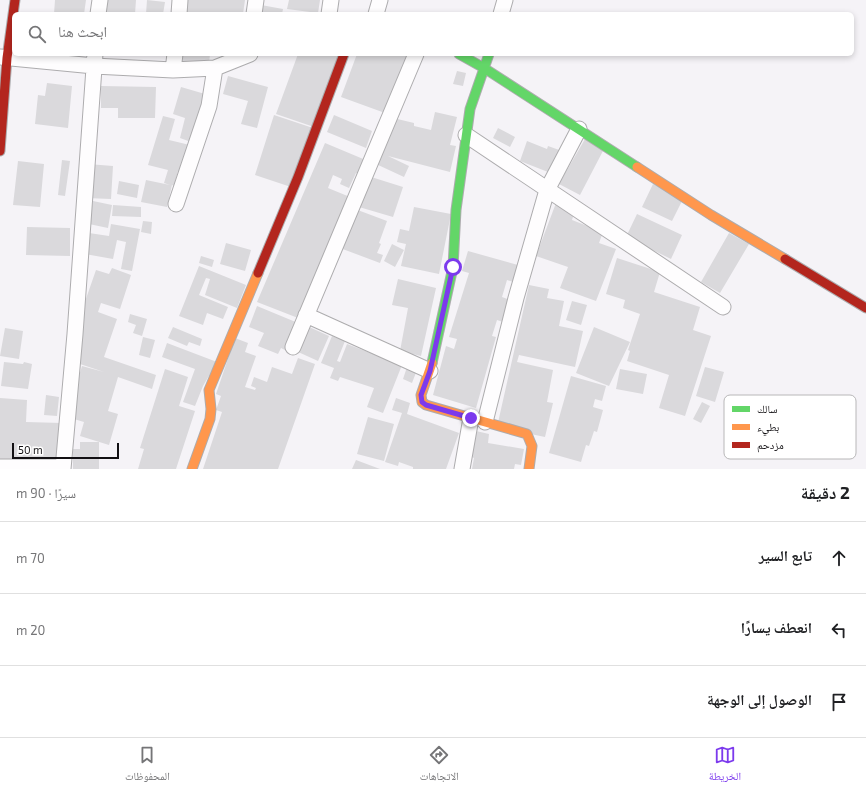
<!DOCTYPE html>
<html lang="ar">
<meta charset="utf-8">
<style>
body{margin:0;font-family:"Exo 2","Noto Naskh Arabic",sans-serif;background:#f2f2f2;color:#202124;direction:rtl}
.scale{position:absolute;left:12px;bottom:10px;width:107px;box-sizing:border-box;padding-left:4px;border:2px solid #121013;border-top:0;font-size:11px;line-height:14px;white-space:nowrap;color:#121013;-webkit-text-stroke:3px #fff;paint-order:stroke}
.stop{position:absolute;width:12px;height:12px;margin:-9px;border:3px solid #7c3aed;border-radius:50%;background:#fff}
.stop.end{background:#7c3aed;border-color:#fff;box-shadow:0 1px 4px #0008}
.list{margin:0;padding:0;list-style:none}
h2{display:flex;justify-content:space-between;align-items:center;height:52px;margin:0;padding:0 16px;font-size:17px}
h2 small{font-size:13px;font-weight:400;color:#757577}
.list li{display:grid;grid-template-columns:26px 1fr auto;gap:12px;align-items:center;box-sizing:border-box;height:72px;padding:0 16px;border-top:1px solid #e0e0e0}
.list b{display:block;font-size:15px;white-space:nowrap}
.list em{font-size:13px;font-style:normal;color:#757577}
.icon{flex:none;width:22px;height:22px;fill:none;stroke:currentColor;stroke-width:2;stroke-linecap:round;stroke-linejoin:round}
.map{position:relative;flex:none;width:866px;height:469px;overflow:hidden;direction:ltr}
.search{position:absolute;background:#fff;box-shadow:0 2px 6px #0003;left:12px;right:12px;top:12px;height:44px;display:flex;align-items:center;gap:10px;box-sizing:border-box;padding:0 14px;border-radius:6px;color:#757577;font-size:15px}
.sheet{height:268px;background:#fff}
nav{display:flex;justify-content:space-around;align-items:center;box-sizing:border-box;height:56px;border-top:1px solid #e0e0e0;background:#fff;font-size:11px;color:#757577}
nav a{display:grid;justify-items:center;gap:2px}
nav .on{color:#7c3aed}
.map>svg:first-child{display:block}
</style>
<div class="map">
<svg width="866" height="469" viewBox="0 0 866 469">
<rect width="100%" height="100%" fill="#f5f3f7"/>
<!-- building -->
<path fill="#dad9dc" d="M55 0H86L84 14H54Z
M106 0H136L135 14H105Z
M147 0 165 2 163 14H146Z
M185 0H245L243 14H183Z
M289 0H320L318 13 287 9Z
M261 5 283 9 282 14H259Z
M178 54H210L209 63 178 61Z
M298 54 327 56 328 54H340L314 127 276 114Z
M357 54H408L385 113 341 97Z
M457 71 466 73 463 86 453 84Z
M228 76 268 87 257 128 241 124 248 101 223 94Z
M47 83 72 86 68 128 35 124 38 95 45 96Z
M101 86 156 87 155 118H118V108H101Z
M181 87 205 94 191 142 180 138 185 118 173 114Z
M435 112 457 117 450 145 456 146 450 172 388 156 409 166 404 177 376 164 389 117 414 123V126L431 130Z
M274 115 313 128 294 188 255 175Z
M334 115 372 131 366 148 327 132Z
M163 116 175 119 169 140 194 146 187 173 178 171 174 186 172 185 167 207 141 202 146 180 170 185 164 183 168 170 148 165Z
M498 128 515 137 510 147 493 138Z
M585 139 604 149 580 195 559 184Z
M527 141 547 149 548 146 562 151 553 174 520 161Z
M325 143 368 161 362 175 356 173 349 188 340 184 342 179 333 175 328 188 350 197 298 318 257 302Z
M62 160 70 161 65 196 58 195Z
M18 161 44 164 40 207 13 205Z
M88 164 113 166 111 199 86 198Z
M368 176 403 187 393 217 359 207Z
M119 181 139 185 137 198 117 194Z
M653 184 683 199 672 221 642 207Z
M93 201 112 205 108 228 89 224Z
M556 203 575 210 572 220 603 232 599 243 616 249 596 301 560 288 568 267 536 256Z
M113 205 141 207V217L112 216Z
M414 207 451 214 439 274 401 266 406 244 397 242 400 229 409 231Z
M355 209 387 221 379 243 381 244 377 253 383 255 380 263 340 248Z
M637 214 682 235 671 259 626 237Z
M143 221 152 222 151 234 141 232Z
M111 224 140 229 132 271 121 269 126 242 117 240 113 259 85 254 89 233 109 236Z
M27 227 70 228V256L26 255Z
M729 233 749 244 720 293 701 282Z
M226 243 251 250 245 271 220 264Z
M392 244 404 250 395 267 384 261Z
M468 251 518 265 513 282 507 280 502 297 510 300 503 322 497 320 492 336 496 337 476 408 433 395 446 346 454 349 457 339 449 337 469 273 462 271Z
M201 256 214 260 212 267 199 263Z
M617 258 660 272 654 292 700 307 693 330 711 336 685 416 659 408 669 375 627 361 630 351 628 350 640 314 623 308 625 300 606 294Z
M199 266 246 285 237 308 205 295 210 279 206 278 199 295 228 307 223 319 207 313 203 325 179 316Z
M112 268 131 275 120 309 101 303 98 312 117 319 104 357 156 375 152 389 118 377 108 411 118 414 109 445 80 436 84 422 67 417 82 366 104 372 65 359 96 270 109 274Z
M398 279 436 288 421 356 400 351 408 308 392 305Z
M529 285 549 289 547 298 564 301 559 326 583 331 575 367 519 355 517 362 553 370 547 402 553 403 545 437 497 427Z
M572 301 587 305 581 325 566 320Z
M257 306 298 323 287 351 281 348 278 354 258 346 264 333 249 327Z
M130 314 147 319 142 336 133 333 136 325 128 322Z
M307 326 329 336 318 361 296 351Z
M173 327 202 339 200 346 189 342 187 346 168 338Z
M594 327 630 342 609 386 576 373Z
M5 328 23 331 19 359 0 356Z
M332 336 345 341 337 361 340 362 347 344 402 365 383 413 367 407 374 388 340 377 338 381 330 378 334 368 321 363Z
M143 337 155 340 150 358 139 355Z
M235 338 248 343 245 352 256 356 245 387 255 390 256 388 251 386 254 377 267 382 272 367 292 374 298 358 315 364 278 469H203L222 412 216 410 221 396 216 394Z
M167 343 217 362 203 386 195 406 183 402 195 369 162 357Z
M4 362 23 364 24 362 32 364 28 389 1 386Z
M407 367 417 370 412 383 403 379Z
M705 367 724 372 715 402 696 396Z
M165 369 188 377 179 406 195 411 176 469H138L144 449 140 448Z
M620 369 647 374 643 394 616 389Z
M571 376 606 386 602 401 595 399 593 407 603 410 597 432 594 431 589 446 586 445 581 462 549 453Z
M46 395 59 397 57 416 44 415Z
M0 398 27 400 26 422 62 423 60 466 0 467Z
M396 398 410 403 407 414 459 433 446 469H413V467L399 462 398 466 385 462 402 413 392 410Z
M702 402 710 406 701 423 693 419Z
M368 417 394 424 384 461 357 454Z
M476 431 489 434 488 443 524 449 521 465 515 464 514 469H472L474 458 472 457Z
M80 442H99V469H73V449H80Z
M356 460 380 469H352Z"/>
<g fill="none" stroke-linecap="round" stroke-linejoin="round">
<defs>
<path id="street" d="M98 14 100 0
M179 14 180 0
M254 14 256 0
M329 14 331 0
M376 14 380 0
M501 14 505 0
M0 57 94 66 173 70 215 68 250 54
M173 70 175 54
M466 135 723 307
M176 204 209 106 215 68
M306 315 430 371
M293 347 416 54
M485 422 516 298 547 190 579 129
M0 467H63
M63 469 75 334 95 54
M462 469 471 418"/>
<path id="fast" d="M459 54 484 68 637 167
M432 363 453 267 456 210 470 109 489 54"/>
<path id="slow" d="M637 167 711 215 785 259
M432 363 421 395 422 402 426 405 527 434 532 446 529 469
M192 469 210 419 211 409 209 390 258 273"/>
<path id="jam" d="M0 151 7 58 15 0
M785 259 866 308
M258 273 298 177 344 54"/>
</defs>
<!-- street casing -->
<use href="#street" stroke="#adacae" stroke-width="17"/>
<!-- fast casing -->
<use href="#fast" stroke="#adacae" stroke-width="11"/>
<!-- slow casing -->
<use href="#slow" stroke="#adacae" stroke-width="11"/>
<!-- jam casing -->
<use href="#jam" stroke="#adacae" stroke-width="11"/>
<!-- street -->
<use href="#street" stroke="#fefdfe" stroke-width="15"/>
<!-- fast -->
<use href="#fast" stroke="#63d668" stroke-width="9"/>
<!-- slow -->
<use href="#slow" stroke="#ff974d" stroke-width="9"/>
<!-- jam -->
<use href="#jam" stroke="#b3261e" stroke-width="9"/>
</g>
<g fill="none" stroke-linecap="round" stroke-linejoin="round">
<!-- route -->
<path stroke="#7c3aed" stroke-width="5" d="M453 267 430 371 421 395 422 402 426 405 471 418"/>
</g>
<!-- legend -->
<rect x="724" y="395" width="132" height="64" rx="6" fill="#fff" stroke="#b8b7b8" stroke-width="1"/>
<rect x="732" y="406" width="18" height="6" fill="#63d668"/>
<rect x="732" y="424" width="18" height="6" fill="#ff974d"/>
<rect x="732" y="442" width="18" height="6" fill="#b3261e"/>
<g font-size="11" fill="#121013">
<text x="757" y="413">سالك</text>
<text x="757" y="431">بطيء</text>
<text x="757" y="449">مزدحم</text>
</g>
</svg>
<div class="scale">50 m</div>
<div class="stop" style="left:453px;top:267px"></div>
<div class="stop end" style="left:471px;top:418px"></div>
<div class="search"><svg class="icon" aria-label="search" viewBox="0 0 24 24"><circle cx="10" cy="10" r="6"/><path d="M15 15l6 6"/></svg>ابحث هنا</div>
</div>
<section class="sheet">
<h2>2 دقيقة<small>سيرًا · 90 m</small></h2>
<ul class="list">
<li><svg class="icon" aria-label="ahead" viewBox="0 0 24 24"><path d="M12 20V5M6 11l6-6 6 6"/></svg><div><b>تابع السير</b></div><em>70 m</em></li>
<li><svg class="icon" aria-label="left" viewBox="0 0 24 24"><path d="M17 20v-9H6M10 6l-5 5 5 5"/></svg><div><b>انعطف يسارًا</b></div><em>20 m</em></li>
<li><svg class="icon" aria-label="arrive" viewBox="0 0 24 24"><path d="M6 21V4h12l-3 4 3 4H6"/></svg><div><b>الوصول إلى الوجهة</b></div></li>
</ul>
</section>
<nav>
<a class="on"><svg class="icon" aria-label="map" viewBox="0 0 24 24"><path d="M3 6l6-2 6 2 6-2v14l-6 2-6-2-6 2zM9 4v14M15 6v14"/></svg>الخريطة</a>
<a><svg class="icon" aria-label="directions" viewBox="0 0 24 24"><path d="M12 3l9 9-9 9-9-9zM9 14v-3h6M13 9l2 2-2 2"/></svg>الاتجاهات</a>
<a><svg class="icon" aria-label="saved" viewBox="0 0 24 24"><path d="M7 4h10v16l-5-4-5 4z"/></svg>المحفوظات</a>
</nav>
